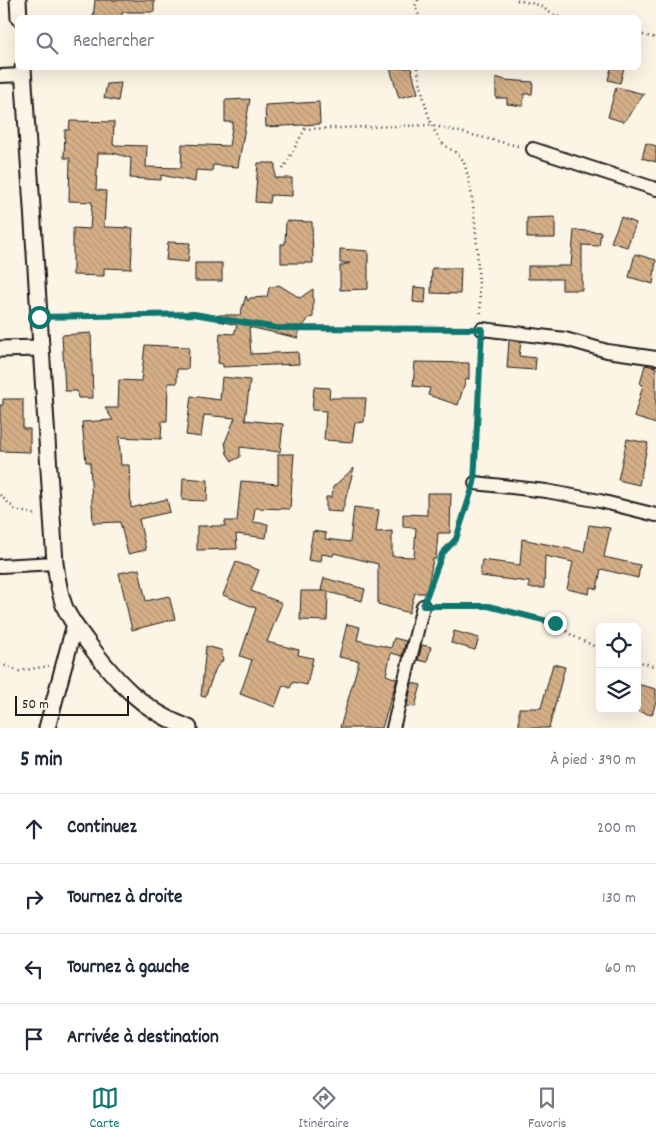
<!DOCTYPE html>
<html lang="fr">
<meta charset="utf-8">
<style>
body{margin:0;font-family:Dekko,sans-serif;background:#f2f2f3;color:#1f2937}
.controls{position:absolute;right:15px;bottom:15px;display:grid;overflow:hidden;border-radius:8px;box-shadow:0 5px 20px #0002}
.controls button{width:45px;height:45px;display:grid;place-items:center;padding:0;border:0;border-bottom:1px solid #e0e1e3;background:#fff;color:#1f2937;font:25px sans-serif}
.scale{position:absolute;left:15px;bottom:12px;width:114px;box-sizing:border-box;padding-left:5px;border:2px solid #1c1c1c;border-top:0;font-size:14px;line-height:18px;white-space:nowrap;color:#1c1c1c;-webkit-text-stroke:4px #fcf5e5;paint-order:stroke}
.stop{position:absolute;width:15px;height:15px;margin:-11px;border:4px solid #0f766e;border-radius:50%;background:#fff}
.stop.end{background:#0f766e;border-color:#fff;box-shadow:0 1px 5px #0008}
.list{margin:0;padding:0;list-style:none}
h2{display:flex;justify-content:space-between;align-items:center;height:65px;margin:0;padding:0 20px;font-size:21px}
h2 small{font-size:16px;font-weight:400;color:#747a83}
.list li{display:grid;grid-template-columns:32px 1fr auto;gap:15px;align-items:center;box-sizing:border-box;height:70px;padding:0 20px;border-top:1px solid #e0e1e3}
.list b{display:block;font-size:19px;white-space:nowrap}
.list em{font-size:16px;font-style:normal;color:#747a83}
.icon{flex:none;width:28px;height:28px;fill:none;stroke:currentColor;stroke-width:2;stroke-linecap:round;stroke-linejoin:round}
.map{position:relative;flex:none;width:656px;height:728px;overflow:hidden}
.search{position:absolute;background:#fff;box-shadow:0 5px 20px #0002;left:15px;right:15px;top:15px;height:55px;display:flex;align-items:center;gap:12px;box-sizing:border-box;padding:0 18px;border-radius:8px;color:#747a83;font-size:19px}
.sheet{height:345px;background:#fff}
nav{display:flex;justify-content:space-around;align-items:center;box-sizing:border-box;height:70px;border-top:1px solid #e0e1e3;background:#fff;font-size:14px;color:#747a83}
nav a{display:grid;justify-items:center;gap:2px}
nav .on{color:#0f766e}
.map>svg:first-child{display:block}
</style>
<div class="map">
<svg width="656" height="728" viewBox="0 0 656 728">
<defs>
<pattern id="building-back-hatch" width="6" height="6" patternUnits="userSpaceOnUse" patternTransform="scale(1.25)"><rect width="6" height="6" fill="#d5af87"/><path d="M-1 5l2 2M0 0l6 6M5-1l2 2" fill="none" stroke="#b69674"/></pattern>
</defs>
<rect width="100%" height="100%" fill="#fcf5e5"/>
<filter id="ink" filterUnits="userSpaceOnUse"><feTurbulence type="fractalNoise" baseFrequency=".02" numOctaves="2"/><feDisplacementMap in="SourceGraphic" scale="10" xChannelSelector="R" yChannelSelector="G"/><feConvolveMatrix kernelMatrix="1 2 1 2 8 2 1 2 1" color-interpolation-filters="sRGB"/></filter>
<g filter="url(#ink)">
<!-- building -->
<path fill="url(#building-back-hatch)" stroke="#1c1c1c" d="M95 0H154V12H122V18H93Z
M390 68H411L418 93 399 98Z
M611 68H624L620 83 608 80Z
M496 77 505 80 533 82 532 94H524L523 106 507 104V98H496Z
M121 83 118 101 104 98 107 84Z
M616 87 644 94 624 122 608 117Z
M250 99 238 167 213 165 212 171 196 170 195 182 161 175V180L130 178 131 158 113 153H98L96 190 106 191 104 227 133 228 131 269 104 268V276L73 275V228L90 229 92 202 69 201 70 158H64L65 130H69L70 121 114 122 113 145 147 146 146 167 181 168 182 144 229 146 233 122H225V100Z
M319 102 320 124 266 127 265 105Z
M646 143 656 146V162L642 158Z
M258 163H275V178H292V196L271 195 270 203 255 202Z
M555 217V238H527V218Z
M621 217 636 223 627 247 611 242Z
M286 221 312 222 313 263H281V244H285Z
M574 230 601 232 599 246 582 245V290H562V279H528V266H571Z
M168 242 190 243 188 262 166 260Z
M340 249 368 251V289L340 290V266L350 263H340Z
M635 254 656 260 653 284 629 277Z
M195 263H222V281H195Z
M432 268H461L460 294 431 293Z
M279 285 300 298 313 289V317L309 318 298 333V338L249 327 251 354 298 352 299 364 223 367V364L218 363 220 333 234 334 237 325 219 321V315H240L246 296 248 301 250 298 267 297 269 288Z
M414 287 426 288 425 303 413 302Z
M91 333 93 398H78L77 391H65L62 335Z
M509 340 521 342 519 356 536 358 535 370 507 368Z
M145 345 189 347 188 369H177V383H168L167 421H162L161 439 119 437 121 465H129L131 508 167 499 170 512 139 519 146 550 128 554 120 522 93 523 90 462H86L82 422 113 420 105 408H118L119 380 141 381Z
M415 362 469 363V379H466L458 405 428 395 430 388 413 386Z
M645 365 656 367V424L634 417 643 385 640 384Z
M222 377 250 380 245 420 283 424 280 452 240 447V457L232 461 227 454 225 442 235 418 204 415 201 437 186 435 191 396 220 400Z
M314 387 330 388 329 398H366L364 422 355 423 352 442 324 440 326 411 312 410Z
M3 399H23V429H30V452L0 451V405H3Z
M627 439 648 443 639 485 618 480Z
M278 454H294L290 509 255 508 253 522 268 524 266 538 236 534 237 549 197 550V526H225V521H237L241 481 278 484Z
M354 468 342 512 326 511V497H332L333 487Z
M183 478 208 480 207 501 182 500Z
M427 493H451L450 533H438L436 559H433L427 593H415L409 613 378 604V564L334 553 333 556 322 554 321 562 308 560 313 531 326 533 325 539 350 542 354 507 379 510 376 532 392 531V556L414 557 416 528 403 527V514L427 515Z
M589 525 610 528 604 557 640 565 638 578 601 569 597 589 590 587 589 594 567 589 573 562 545 556 544 588H529V582L480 576 482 560 520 565 522 539 584 552Z
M236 562 259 570 251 591 282 603 267 642 299 650 298 655 313 658 307 685 293 682 290 688 283 685 275 707 240 694 252 660 240 656 256 608 223 595Z
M139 569 146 601 169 596 175 619 132 630 119 573Z
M324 578 365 589 362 601 328 592 327 621 300 620 301 591H327L321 590Z
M347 624 360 627 357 640 391 648 394 638 406 641 402 656 391 653 386 675 397 679 382 728H340L359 661 339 657Z
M454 631 479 638 475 650 451 643Z
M422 645 431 647 427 662 418 660Z
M206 646 221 650 223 660 216 668 205 697 201 696Z
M553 664 565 667 549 728H519V708H541Z
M412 683 421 685 415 707 407 706Z
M637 684 656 689V701L652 715 637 711Z"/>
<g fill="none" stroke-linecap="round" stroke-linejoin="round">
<defs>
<path id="minor" d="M0 76 23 75
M533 149 656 189
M482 329 565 339 607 351 656 358
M475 483 546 491 600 501 656 515
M0 566 55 563
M393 728 423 606"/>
<path id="tertiary" d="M18 0 19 18
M23 68 55 563C57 578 59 593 65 608 70 620 80 632 88 643 116 681 143 711 189 728
M0 349 41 348
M47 728 75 624"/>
</defs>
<!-- minor casing -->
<use href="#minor" stroke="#1c1c1c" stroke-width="16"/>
<!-- tertiary casing -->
<use href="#tertiary" stroke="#1c1c1c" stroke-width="19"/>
<!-- path -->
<path stroke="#1c1c1c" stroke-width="2.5" stroke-dasharray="1 4" stroke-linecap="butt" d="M418 0 415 6 420 18
M517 0 539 5 552 14 562 18
M638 34 656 38
M417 68C423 92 426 119 440 140 446 150 460 151 464 163 478 204 477 271 481 315
M283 169 305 129 431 125 522 147
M55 317 194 314 277 327 470 329
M475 470 481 343
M0 495 16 510 37 515
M428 594 442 554 456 539 471 495
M436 606H488L555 623 573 636 600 649
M637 661 656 667
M0 664 19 671 49 666"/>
<!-- minor -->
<use href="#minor" stroke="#fcf5e5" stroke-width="12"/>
<!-- tertiary -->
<use href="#tertiary" stroke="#fcf5e5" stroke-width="15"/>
</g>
</g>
<g fill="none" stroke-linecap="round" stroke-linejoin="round" filter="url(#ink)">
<!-- route -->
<path stroke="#0f766e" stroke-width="6" d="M39 317 194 314 277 328 482 329 474 483 456 539 442 554 423 606H488L555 623"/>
</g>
</svg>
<div class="controls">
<button><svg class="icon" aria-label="locate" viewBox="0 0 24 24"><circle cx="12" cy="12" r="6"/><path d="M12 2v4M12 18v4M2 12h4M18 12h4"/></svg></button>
<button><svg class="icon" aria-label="layers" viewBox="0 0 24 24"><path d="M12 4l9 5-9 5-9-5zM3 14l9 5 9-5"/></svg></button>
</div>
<div class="scale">50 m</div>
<div class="stop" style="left:39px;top:317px"></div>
<div class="stop end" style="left:555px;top:623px"></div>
<div class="search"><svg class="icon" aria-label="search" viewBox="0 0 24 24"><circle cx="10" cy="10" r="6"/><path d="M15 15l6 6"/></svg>Rechercher</div>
</div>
<section class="sheet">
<h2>5 min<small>À pied · 390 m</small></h2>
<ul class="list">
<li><svg class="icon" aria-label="ahead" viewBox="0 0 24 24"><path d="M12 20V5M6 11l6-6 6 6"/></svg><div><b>Continuez</b></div><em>200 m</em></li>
<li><svg class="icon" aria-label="right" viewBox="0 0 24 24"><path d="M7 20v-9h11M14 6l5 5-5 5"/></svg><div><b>Tournez à droite</b></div><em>130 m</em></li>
<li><svg class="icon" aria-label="left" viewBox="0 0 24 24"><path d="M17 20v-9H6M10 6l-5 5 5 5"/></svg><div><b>Tournez à gauche</b></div><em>60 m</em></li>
<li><svg class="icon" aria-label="arrive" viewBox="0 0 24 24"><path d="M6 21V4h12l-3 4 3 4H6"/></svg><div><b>Arrivée à destination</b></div></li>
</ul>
</section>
<nav>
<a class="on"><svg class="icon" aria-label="map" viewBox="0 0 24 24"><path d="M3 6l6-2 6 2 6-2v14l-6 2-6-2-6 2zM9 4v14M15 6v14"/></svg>Carte</a>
<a><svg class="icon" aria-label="directions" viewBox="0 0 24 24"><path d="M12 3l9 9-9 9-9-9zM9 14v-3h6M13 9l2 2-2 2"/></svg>Itinéraire</a>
<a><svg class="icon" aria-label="saved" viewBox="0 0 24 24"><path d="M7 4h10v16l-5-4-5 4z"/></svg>Favoris</a>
</nav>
